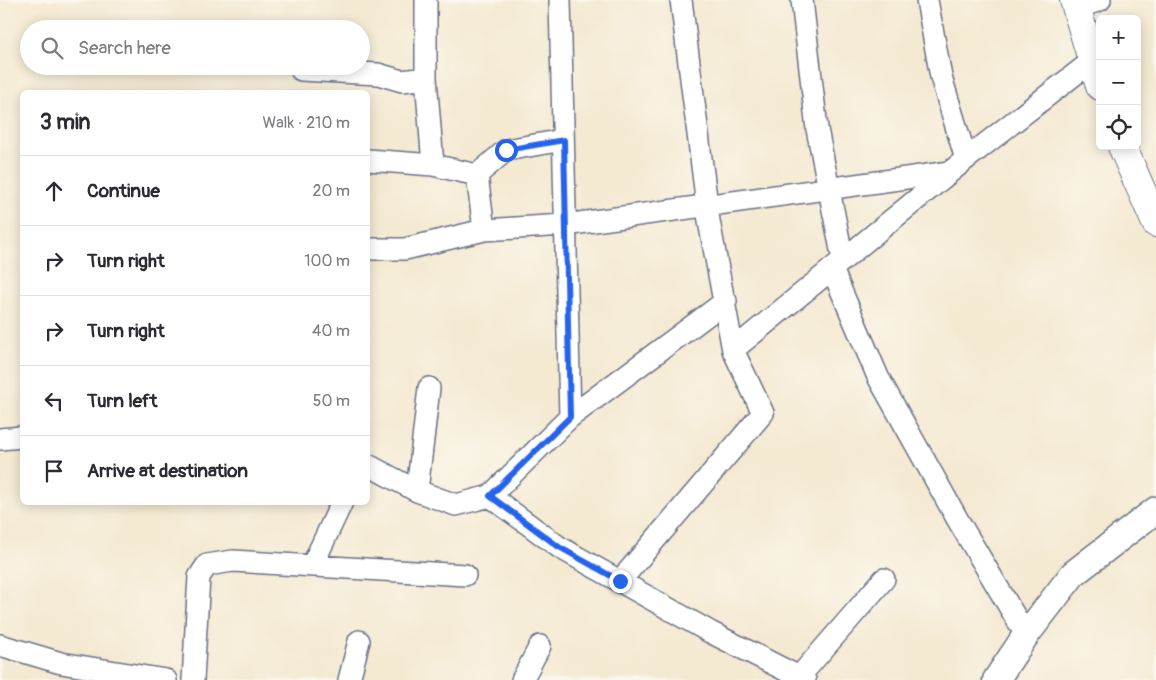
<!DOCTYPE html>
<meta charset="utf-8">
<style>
body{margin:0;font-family:Pangolin,sans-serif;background:#f7f7f7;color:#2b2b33}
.controls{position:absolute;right:15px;top:15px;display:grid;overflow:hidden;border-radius:8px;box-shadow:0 2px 12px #0003}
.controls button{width:45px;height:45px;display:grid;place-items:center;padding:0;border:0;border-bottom:1px solid #e1e1e2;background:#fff;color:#2b2b33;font:25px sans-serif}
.stop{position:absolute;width:15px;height:15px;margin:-11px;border:4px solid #2563eb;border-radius:50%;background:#fff}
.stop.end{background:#2563eb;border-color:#fff;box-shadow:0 1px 5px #0008}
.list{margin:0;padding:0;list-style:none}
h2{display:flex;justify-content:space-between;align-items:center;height:65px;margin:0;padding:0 20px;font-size:21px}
h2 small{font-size:16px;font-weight:400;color:#7c7c81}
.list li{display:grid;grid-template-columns:32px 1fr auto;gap:15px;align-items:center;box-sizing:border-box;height:70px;padding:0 20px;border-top:1px solid #e1e1e2}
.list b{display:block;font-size:19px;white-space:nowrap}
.list em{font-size:16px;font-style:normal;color:#7c7c81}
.icon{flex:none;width:28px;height:28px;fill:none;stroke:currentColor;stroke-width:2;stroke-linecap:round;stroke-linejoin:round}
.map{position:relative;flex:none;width:1156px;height:680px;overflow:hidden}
.search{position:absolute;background:#fff;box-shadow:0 2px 12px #0003;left:20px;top:20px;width:350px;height:55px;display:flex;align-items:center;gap:12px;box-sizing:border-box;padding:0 18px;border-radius:28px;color:#7c7c81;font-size:19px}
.panel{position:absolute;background:#fff;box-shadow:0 2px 12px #0003;left:20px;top:90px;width:350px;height:415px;border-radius:8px}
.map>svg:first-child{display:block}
</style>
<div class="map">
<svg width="1156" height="680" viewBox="0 0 1156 680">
<rect width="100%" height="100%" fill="#fbf7ec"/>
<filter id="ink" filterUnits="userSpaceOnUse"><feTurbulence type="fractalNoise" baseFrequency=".02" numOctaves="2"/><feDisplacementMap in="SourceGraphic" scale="10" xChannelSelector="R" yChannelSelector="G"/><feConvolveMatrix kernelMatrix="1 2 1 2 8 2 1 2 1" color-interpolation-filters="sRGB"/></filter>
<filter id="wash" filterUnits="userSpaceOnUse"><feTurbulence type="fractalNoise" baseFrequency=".0096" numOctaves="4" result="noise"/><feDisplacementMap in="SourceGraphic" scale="20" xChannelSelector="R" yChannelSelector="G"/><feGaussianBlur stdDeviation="1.12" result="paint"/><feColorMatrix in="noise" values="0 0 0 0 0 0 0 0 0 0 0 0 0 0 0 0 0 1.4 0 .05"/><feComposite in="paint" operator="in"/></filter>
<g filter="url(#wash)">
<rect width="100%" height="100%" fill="#f4e9d1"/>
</g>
<g filter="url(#ink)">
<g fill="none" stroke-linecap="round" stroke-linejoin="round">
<defs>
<path id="minor" d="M426 0V78L433 165
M560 0 570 417
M681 0 709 221 733 350 966 159 1092 61
M802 0 817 129 843 260
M927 0 941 77 966 159
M1077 8 1100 0
M301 70 378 74 402 81 426 78
M368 160 433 165 477 175
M477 175 506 150 563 140
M477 175 484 230
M368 249H405L484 230 565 225 950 172
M832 269 878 377 959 522 1026 635
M0 439 22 437
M368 465 417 491 456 505 490 496 570 417 726 301
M417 491 429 388
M490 496 559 547 710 632 805 680
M312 566 342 502
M620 581 763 413 733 350
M0 645 61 663 166 680
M799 677 884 579
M193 680 199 577 207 565 233 561 465 575
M349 680 359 641
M522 680 540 646"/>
<path id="tertiary" d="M996 680 1026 635 1073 574 1156 510"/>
<path id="secondary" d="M1074 0 1100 86
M1122 146 1156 223"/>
</defs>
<!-- minor casing -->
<use href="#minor" stroke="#677086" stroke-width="24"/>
<!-- tertiary casing -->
<use href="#tertiary" stroke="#677086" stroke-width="29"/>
<!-- secondary casing -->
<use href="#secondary" stroke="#677086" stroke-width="30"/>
<!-- minor -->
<use href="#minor" stroke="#fff" stroke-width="21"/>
<!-- tertiary -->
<use href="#tertiary" stroke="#fff" stroke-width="26"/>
<!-- secondary -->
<use href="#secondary" stroke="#fff" stroke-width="28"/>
</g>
</g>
<g fill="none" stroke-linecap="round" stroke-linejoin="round" filter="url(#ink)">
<!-- route -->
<path stroke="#2563eb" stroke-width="6" d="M506 150 564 140 570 417 490 496 559 547 620 581"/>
</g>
</svg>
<div class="controls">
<button>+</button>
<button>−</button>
<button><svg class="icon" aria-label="locate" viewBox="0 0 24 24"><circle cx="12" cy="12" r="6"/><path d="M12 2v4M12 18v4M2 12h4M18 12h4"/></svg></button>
</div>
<div class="stop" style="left:506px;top:150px"></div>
<div class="stop end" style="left:620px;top:581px"></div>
<div class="search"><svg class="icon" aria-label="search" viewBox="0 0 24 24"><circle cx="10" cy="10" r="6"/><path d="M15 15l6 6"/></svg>Search here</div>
<section class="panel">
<h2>3 min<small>Walk · 210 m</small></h2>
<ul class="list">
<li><svg class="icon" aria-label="ahead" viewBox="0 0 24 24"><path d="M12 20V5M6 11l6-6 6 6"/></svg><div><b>Continue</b></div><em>20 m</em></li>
<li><svg class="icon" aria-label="right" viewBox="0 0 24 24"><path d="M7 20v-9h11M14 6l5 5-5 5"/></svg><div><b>Turn right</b></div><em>100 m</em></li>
<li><svg class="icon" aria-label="right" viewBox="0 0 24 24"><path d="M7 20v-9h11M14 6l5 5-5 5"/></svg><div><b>Turn right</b></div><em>40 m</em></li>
<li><svg class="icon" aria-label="left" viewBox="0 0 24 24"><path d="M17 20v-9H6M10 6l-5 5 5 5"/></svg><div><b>Turn left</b></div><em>50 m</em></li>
<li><svg class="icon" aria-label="arrive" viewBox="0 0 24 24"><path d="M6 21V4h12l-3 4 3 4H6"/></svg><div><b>Arrive at destination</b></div></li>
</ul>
</section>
</div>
